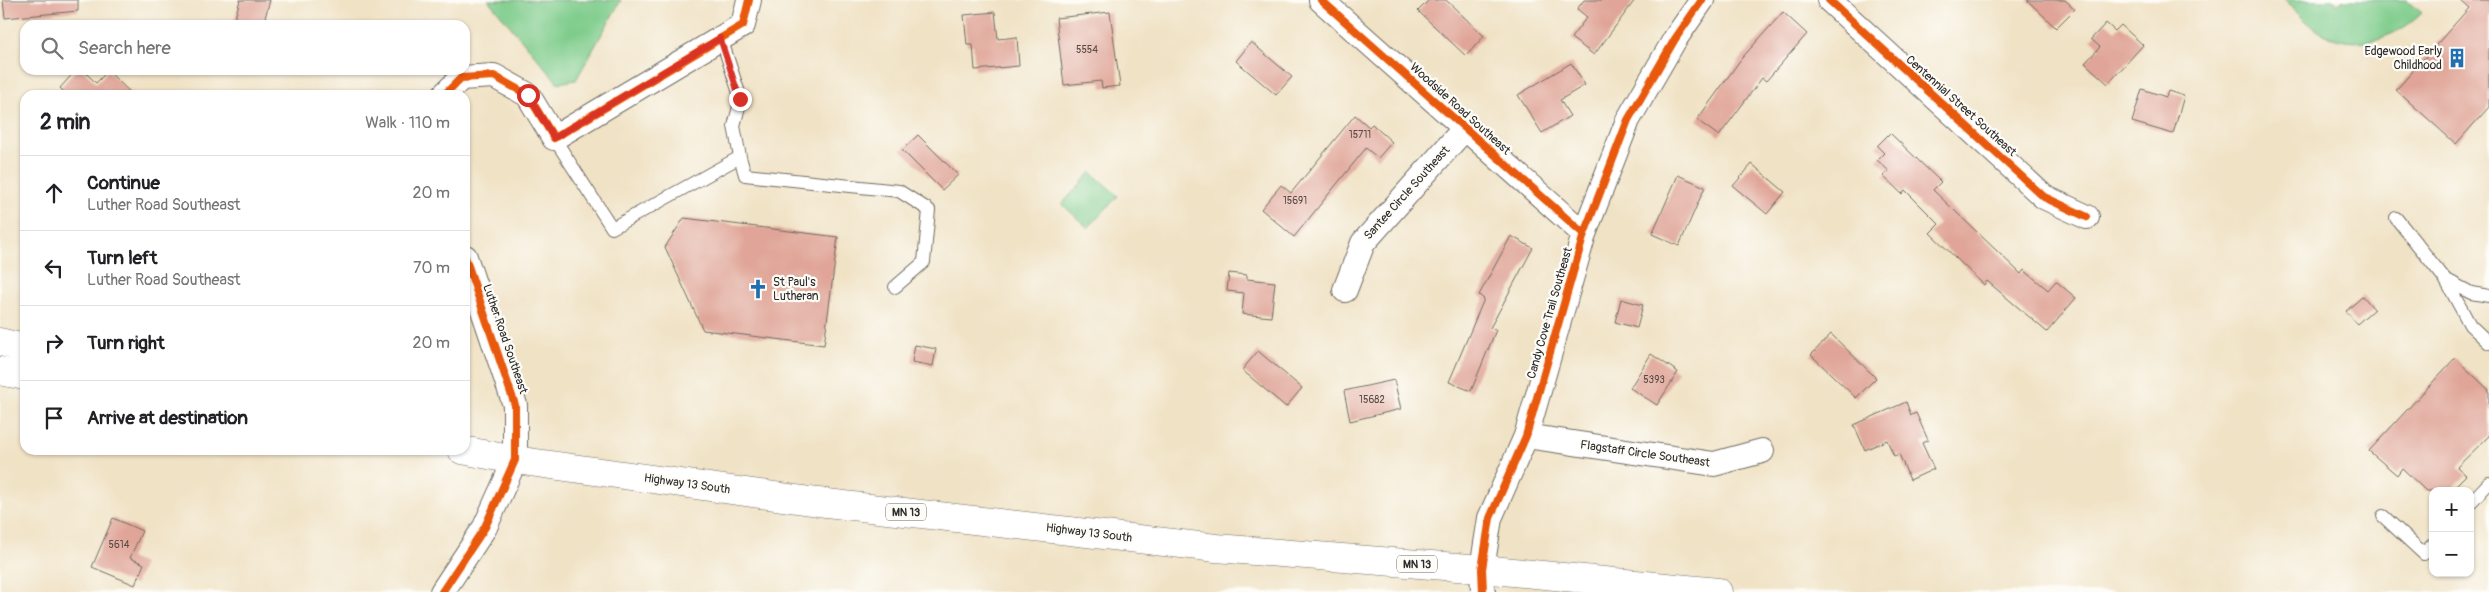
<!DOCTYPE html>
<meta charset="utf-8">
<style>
body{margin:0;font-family:Pangolin,sans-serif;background:#f6f6f6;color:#202124}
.controls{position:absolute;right:15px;bottom:15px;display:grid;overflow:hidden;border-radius:10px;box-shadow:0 1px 4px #0004}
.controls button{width:45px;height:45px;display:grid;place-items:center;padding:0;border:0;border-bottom:1px solid #e0e0e0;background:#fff;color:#202124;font:25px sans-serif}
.stop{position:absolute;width:15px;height:15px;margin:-11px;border:4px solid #d93025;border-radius:50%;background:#fff}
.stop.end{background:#d93025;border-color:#fff;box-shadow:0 1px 5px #0008}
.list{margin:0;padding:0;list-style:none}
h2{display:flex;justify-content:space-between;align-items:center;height:65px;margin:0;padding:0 20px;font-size:21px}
h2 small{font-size:16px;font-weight:400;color:#757577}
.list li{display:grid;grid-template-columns:32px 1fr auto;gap:15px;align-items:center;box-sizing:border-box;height:75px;padding:0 20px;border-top:1px solid #e0e0e0}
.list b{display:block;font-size:19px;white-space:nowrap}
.list p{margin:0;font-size:16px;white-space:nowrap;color:#757577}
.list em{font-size:16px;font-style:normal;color:#757577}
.icon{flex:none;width:28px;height:28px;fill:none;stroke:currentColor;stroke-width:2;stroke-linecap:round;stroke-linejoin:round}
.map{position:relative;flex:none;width:2489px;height:592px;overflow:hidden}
.search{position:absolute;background:#fff;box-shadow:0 1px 4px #0004;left:20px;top:20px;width:450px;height:55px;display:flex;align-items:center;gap:12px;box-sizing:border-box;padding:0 18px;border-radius:15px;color:#757577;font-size:19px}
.panel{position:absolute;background:#fff;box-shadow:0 1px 4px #0004;left:20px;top:90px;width:450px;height:365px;border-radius:15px}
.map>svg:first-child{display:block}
</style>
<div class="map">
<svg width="2489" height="592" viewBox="0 0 2489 592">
<rect width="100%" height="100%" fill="#fdfcf7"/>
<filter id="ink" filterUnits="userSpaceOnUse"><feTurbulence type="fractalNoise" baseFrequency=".02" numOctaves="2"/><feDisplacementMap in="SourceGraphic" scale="10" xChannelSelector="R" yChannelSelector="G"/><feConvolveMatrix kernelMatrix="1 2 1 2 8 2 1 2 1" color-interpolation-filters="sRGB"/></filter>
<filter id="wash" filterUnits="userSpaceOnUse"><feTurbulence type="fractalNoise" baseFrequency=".0096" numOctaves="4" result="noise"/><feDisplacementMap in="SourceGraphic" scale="20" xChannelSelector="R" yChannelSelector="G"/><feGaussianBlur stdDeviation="1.12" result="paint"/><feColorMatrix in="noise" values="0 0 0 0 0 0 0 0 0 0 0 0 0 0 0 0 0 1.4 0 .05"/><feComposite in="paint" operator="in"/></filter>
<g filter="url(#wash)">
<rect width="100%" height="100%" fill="#f0e2c5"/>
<!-- green -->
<path fill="#7ecc8b" stroke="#547c5b" d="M488 0H621L576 80 558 83Z
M2284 0H2333L2338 4 2343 0H2407L2422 13C2397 38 2355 52 2322 33 2308 25 2296 11 2284 0Z
M1091 172 1118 196 1088 228 1062 204Z"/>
<g id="blocks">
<!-- building -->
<path fill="#e0a598" d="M3 0H78V11L5 18Z
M240 0H270L263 25H233Z
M1429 0H1446L1484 36 1466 56 1418 11Z
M1584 0H1635L1594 55 1571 38 1587 17 1577 9Z
M2027 0H2065L2075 9 2056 28Z
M2460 0H2489V107L2456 144 2396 90 2469 8Z
M995 12 998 39 1017 37 1019 66 975 70 973 45H967L964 15Z
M1110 12 1120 86 1102 88 1101 81 1064 85 1056 18Z
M1783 12 1807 34 1766 81 1762 78 1719 136 1697 120 1741 59Z
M2106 23 2115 31 2121 25 2143 45 2108 84 2085 63 2100 47 2091 39Z
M1251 42 1292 77 1276 95 1236 61Z
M1571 63 1585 85 1560 100 1570 116 1542 133 1518 95Z
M76 70H83L96 83 108 71 133 95H67L60 88Z
M2142 89 2166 97 2168 91 2184 96 2173 134 2132 122Z
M1355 115 1369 127 1372 124 1392 142 1378 158 1366 148 1294 237 1261 209 1281 185 1291 193Z
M1890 133 1941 182 1933 190 2021 274 2024 270 2048 290 2056 281 2076 298 2047 332 1987 281 1984 285 1930 233 1939 224 1905 190 1902 194 1883 176 1889 171 1877 160 1884 153 1877 146Z
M918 135 958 175 942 190 902 150Z
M1752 164 1785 192 1767 214 1733 186Z
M1678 175 1705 187 1679 246 1652 234Z
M684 218 838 237 824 345 703 330 665 247Z
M1511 236 1533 248 1490 328 1496 330 1471 391 1449 382 1484 299 1479 295Z
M1229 273 1247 275V279L1275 282 1271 317 1242 314 1244 293 1227 291Z
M2363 296 2374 309 2357 324 2346 311Z
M1621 299 1643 305 1637 328 1615 322Z
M1831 334 1876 378 1856 398 1811 355Z
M915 345 936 349 933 366 912 362Z
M1258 351 1302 388 1286 407 1242 370Z
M1651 354 1678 372 1657 405 1630 388Z
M2455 358 2489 390V436L2457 467 2466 475 2450 491H2426L2402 468 2397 475 2369 451Z
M1394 380 1401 409 1350 421 1344 391Z
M1906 402 1911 415 1916 413 1928 440 1922 443 1934 469 1910 480 1899 454 1894 456 1887 440 1865 450 1854 425Z
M113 518 142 531 130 558 144 564 135 585 92 567Z"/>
</g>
</g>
<g filter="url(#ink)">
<use href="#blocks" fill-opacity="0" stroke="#706b61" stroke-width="1"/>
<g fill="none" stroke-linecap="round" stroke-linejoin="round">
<defs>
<path id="lane" d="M554 138 612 228 740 157 734 126 741 99 721 38
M740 157 745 175 899 191 929 210 924 262 895 287
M2396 218 2445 279 2471 293 2489 296
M2445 279 2470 325 2489 343
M2470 503 2489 483
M2383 516 2424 554 2433 544"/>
<path id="street" d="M1321 0 1584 234
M1829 0 2044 197 2087 217
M444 95 461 78 494 76 528 95 554 138 743 25 749 0
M1345 290 1363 243 1465 128
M1526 436 1714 464 1762 451
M442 592 485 527 515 460V405L465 257
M1483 592 1482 569 1490 518 1526 436 1584 234 1628 120 1675 39 1702 0"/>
<path id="primary" d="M0 342 25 348
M0 371 25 376
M462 450 515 460 818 502 1216 548 1482 569 1718 592"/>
</defs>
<!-- lane casing -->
<use href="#lane" stroke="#706b61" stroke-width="14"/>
<!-- street casing -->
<use href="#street" stroke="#706b61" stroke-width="26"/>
<!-- primary casing -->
<use href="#primary" stroke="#706b61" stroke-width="29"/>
<!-- lane -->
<use href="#lane" stroke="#fff" stroke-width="12"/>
<!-- street -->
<use href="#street" stroke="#fff" stroke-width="24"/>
<!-- primary -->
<use href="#primary" stroke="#fff" stroke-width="28"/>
<defs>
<path id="cycleway" d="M1321 0 1584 234
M1829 0 2044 197 2087 217
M444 95 461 78 494 76 528 95 554 138 743 25 749 0
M442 592 485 527 515 460V405L465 257
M1483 592 1482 569 1490 518 1526 436 1584 234 1628 120 1675 39 1702 0"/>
</defs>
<!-- cycleway casing -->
<use href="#cycleway" stroke="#fdfcf7" stroke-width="11"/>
<!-- cycleway -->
<use href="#cycleway" stroke="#e8590c" stroke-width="8"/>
</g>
</g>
<g fill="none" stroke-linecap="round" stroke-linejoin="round" filter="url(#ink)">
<!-- route -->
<path stroke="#d93025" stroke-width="6" d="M528 95 554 138 720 38 740 99"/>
</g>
<!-- icons -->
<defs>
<symbol id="building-bare" viewBox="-9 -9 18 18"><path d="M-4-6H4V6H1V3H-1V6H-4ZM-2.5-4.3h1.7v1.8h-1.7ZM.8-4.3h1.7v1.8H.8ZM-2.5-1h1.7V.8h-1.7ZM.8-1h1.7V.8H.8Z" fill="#1f6fb2" stroke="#fdfcf7" stroke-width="2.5" paint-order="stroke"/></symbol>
<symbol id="church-bare" viewBox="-9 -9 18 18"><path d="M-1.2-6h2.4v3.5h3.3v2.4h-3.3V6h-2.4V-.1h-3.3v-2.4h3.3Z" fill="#1f6fb2" stroke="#fdfcf7" stroke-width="2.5" paint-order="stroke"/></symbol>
</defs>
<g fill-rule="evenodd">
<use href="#building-bare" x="2443" y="44" width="28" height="28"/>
<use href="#church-bare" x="744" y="275" width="28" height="28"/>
</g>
<g text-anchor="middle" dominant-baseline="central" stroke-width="4.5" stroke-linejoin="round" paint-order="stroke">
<!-- number labels -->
<g font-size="10" fill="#584a46">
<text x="1087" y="50">5554</text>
<text x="1360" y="135">15711</text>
<text x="1295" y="201">15691</text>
<text x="1654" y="380">5393</text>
<text x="1372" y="400">15682</text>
<text x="119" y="545">5614</text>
</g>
<!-- shield labels -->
<g fill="#fdfcf7" stroke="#6a6a68" stroke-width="1">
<rect x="886" y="503.5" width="40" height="17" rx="4"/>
<rect x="1397" y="555.5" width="40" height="17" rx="4"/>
</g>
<g font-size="11" font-weight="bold" fill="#2b2b2b">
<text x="906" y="512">MN 13</text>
<text x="1417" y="564">MN 13</text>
</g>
<!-- poi labels -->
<g font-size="12" fill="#2b2b2b" stroke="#fdfcf7" text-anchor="end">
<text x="2442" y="51">Edgewood Early<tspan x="2442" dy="14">Childhood</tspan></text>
<text x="773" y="282" text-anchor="start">St Paul's<tspan x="773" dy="14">Lutheran</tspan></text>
</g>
<!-- street labels -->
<g font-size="12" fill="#2b2b2b" stroke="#fdfcf7">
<text transform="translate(1961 106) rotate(42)">Centennial Street Southeast</text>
<text transform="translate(1460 109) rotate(42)">Woodside Road Southeast</text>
<text transform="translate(1407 193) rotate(-48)">Santee Circle Southeast</text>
<text transform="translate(1550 313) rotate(-74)">Candy Cove Trail Southeast</text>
<text transform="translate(505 339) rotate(71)">Luther Road Southeast</text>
<text transform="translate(1645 454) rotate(8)">Flagstaff Circle Southeast</text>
<text transform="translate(687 484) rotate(8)">Highway 13 South</text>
<text transform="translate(1089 533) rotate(7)">Highway 13 South</text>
</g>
</g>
</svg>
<div class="controls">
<button>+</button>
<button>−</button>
</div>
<div class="stop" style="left:528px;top:95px"></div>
<div class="stop end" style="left:740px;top:99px"></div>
<div class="search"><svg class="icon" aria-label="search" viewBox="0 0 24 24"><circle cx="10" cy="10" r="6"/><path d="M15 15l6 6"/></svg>Search here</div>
<section class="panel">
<h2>2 min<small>Walk · 110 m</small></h2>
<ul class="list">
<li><svg class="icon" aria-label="ahead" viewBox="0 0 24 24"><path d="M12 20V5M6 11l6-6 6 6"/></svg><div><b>Continue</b><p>Luther Road Southeast</p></div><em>20 m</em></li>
<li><svg class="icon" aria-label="left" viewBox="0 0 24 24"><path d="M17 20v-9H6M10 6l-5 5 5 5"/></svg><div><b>Turn left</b><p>Luther Road Southeast</p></div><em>70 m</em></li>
<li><svg class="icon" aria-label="right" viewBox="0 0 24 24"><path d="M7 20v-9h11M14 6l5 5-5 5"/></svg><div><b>Turn right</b></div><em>20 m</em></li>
<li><svg class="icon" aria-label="arrive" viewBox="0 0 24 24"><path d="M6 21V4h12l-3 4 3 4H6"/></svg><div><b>Arrive at destination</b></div></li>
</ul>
</section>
</div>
